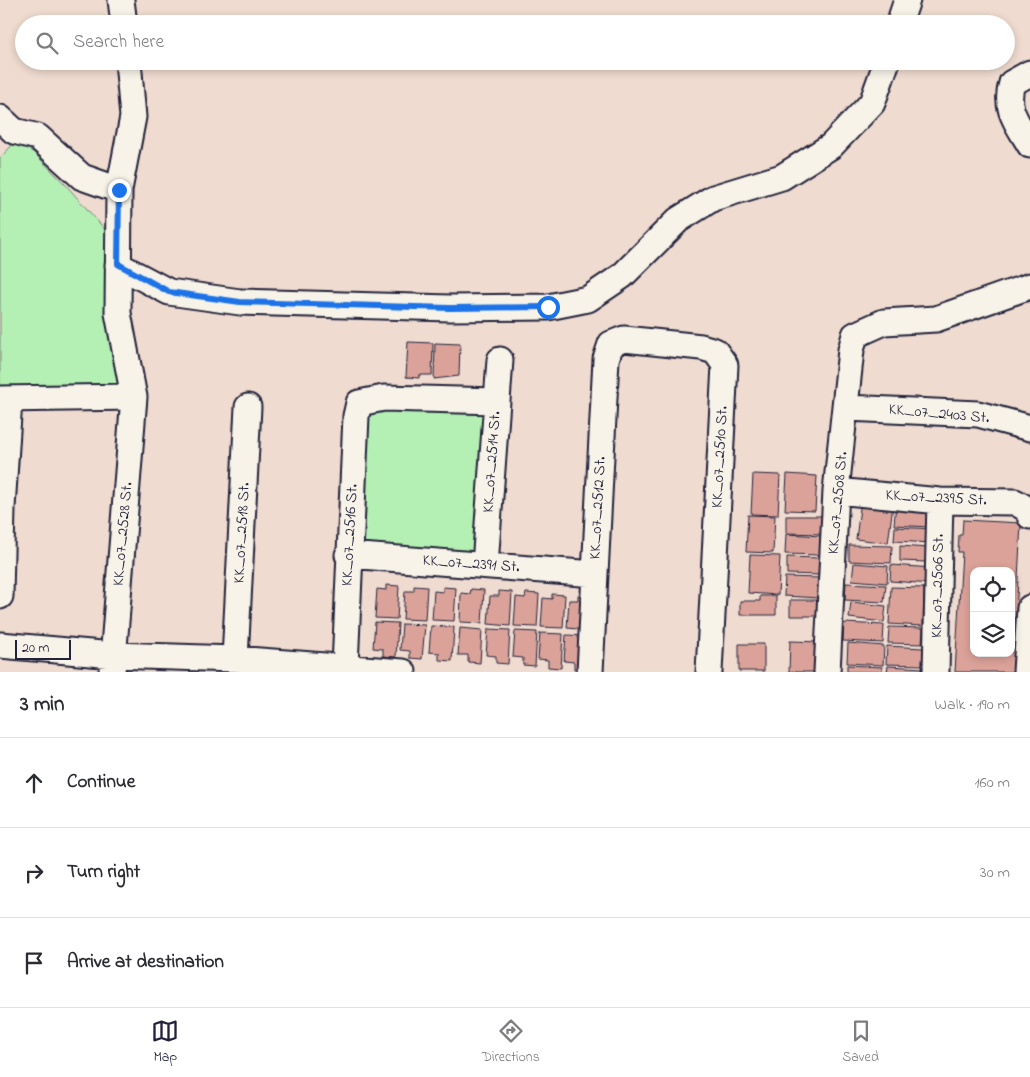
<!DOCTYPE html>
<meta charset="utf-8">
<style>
body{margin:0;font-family:"Indie Flower",sans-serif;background:#f2f2f3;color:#2b2b33}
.controls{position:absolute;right:15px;bottom:15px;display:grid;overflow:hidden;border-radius:10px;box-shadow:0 2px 8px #0003}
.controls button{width:45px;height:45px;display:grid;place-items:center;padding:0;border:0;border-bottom:1px solid #e1e1e2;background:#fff;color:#2b2b33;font:25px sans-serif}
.scale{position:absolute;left:15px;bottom:12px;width:56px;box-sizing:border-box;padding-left:5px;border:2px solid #22223b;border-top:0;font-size:14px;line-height:18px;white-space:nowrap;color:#22223b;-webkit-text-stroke:4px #f7f3e8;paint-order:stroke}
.stop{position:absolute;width:15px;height:15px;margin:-11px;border:4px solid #1a73e8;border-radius:50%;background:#fff}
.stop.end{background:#1a73e8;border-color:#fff;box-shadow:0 1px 5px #0008}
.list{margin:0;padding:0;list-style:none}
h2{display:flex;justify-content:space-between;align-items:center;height:65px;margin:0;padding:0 20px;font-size:21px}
h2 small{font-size:16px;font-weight:400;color:#7c7c81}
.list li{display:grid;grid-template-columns:32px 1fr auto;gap:15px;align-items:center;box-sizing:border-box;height:90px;padding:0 20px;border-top:1px solid #e1e1e2}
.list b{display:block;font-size:19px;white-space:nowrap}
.list em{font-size:16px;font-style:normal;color:#7c7c81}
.icon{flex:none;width:28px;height:28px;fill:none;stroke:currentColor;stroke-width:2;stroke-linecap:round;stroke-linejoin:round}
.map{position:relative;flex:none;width:1030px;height:672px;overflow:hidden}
.search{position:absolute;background:#fff;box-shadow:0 2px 8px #0003;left:15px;right:15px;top:15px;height:55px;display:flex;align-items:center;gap:12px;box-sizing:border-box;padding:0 18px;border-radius:28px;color:#7c7c81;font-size:19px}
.sheet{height:335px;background:#fff}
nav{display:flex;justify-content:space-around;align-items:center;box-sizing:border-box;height:70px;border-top:1px solid #e1e1e2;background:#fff;font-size:14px;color:#7c7c81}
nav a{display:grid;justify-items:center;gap:2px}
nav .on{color:#22223b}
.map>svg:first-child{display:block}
</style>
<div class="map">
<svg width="1030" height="672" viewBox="0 0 1030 672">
<rect width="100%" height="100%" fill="#efdbd0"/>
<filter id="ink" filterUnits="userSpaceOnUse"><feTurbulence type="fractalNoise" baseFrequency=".02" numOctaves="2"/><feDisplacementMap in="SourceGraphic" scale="10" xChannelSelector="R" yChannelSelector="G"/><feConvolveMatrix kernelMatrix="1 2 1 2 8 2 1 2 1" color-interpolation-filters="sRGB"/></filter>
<g filter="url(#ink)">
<!-- green -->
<path fill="#b4efb3" stroke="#6b8877" d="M16 141 34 153 65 184 116 242 140 407 0 405V158Z
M497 401 485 565 348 555 359 403Z"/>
<!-- building -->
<path fill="#dba299" stroke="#22223b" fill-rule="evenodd" d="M408 342 433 343 432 375H419V378L406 377Z
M435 343 460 344 459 376 434 379Z
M753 474 780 475 778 515 751 514Z
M787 474 817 476 815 511 785 510Z
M861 500 893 505 888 543 856 539Z
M896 503 931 506 930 527 894 525Z
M748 515 775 516 773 553 746 552Z
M786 516H824L823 534 786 533Z
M963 520 1021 523 1013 672H955L962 552H958L959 535H962ZM974 571H1011V653H974Z
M895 527 934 529 933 543 894 541Z
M786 534 822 536 821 555 785 554Z
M849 545 892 546 891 563 849 561Z
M900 546 928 548 927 562 900 561Z
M750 555 780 556 778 595 748 593Z
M787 557 820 558V575L787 574Z
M854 563 888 566 887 583 852 580Z
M891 565 933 568 932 584 890 581Z
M785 577 820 578V598L784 596Z
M846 583 886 585 884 602 845 600Z
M386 585 399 586 397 619 375 618 377 589 386 590Z
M414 586 427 587 425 620 403 619 405 591H414Z
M443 587 456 588 454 621 432 620 434 591 443 592Z
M891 587 924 588 923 626 889 624Z
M471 589 484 590 482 623 460 622 461 593 470 594Z
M499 591 512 592 510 626 488 624 490 596H499Z
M526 593 539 594 537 627 514 626 516 597 525 598Z
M552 594 565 595 563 628 541 627 543 598 552 599Z
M578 595 591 596 589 630 567 628 569 600H578Z
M760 596H776V615H740V601H760Z
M790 600H818V616H790Z
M851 602 886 606 884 622 849 618Z
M375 622 398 623 396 657 383 656V649L373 648Z
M844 623 884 625 883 643 843 641Z
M402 624 425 625 422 659 410 658V651L400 650Z
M431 626 454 627 452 661 439 660V653L429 652Z
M889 627 923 628 922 644 888 643Z
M460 628 482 630 480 663 468 662V655H458Z
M488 629 510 630 508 664 496 663V656L486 655Z
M515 631 537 632 535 666 523 665V658L513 657Z
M540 633 563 634 561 668 548 667V660L538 659Z
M566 635 588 636 586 669H574V662L564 661Z
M790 641 821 642 820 672H789Z
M848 643 884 646 883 665 847 663Z
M739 644H764V671H739Z
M887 646 923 648 922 665 886 664Z
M847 665 882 667V672H847Z
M888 666 923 668V672H887Z"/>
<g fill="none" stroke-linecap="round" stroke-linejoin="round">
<defs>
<path id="minor" d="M121 0 124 24
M899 24 907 0
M1030 73 1012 83C1004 108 1017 123 1030 145
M0 118 14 131 38 137 82 177 119 190
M118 265 169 292 240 302 450 308 548 307 588 299 622 276 678 220 713 198 782 177 831 146 872 103 887 61
M0 399 134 397
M847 408 978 414 1030 428
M836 491 940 501 1015 502 1027 509 1030 516
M348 555 595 574
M485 565 500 360
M0 596 2 508 9 400
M0 645 113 655 235 659 403 672
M235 659 248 407
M345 667 356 416 359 403 384 398 497 401
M112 672 134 397 118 313 119 190 133 117 128 61
M590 672 606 359 611 344 624 339 701 347 715 351 725 365 709 672
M827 672 836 491 851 350 855 335 884 322 936 319 1030 286
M936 672 940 501
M1026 672 1030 608"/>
</defs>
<!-- minor casing -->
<use href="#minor" stroke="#22223b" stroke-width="29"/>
<!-- minor -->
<use href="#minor" stroke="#f7f3e8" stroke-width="25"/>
</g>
</g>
<g fill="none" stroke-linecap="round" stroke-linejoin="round" filter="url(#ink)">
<!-- route -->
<path stroke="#1a73e8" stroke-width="6" d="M119 190 118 264 169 292 240 302 450 308 548 307"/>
</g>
<g text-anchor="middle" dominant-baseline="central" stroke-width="4.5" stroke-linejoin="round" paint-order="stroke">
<!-- street labels -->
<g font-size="16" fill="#22223b" stroke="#f7f3e8">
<text transform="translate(939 414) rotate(5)">KK_07_2403 St.</text>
<text transform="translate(720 457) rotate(-87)">KK_07_2510 St.</text>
<text transform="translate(492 462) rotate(-86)">KK_07_2514 St.</text>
<text transform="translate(936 498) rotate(3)">KK_07_2395 St.</text>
<text transform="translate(838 503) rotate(-85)">KK_07_2508 St.</text>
<text transform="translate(598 508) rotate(-87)">KK_07_2512 St.</text>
<text transform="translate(242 533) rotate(-87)">KK_07_2518 St.</text>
<text transform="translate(123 534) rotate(-85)">KK_07_2528 St.</text>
<text transform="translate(350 535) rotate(-87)">KK_07_2516 St.</text>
<text transform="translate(471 564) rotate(4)">KK_07_2391 St.</text>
<text transform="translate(938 586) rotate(-89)">KK_07_2506 St.</text>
</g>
</g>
</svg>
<div class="controls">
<button><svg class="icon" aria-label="locate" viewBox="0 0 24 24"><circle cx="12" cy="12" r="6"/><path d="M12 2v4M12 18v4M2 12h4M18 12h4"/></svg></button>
<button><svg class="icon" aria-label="layers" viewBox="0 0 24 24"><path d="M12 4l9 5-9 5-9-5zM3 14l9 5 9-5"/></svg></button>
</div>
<div class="scale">20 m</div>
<div class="stop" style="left:548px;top:307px"></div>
<div class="stop end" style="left:119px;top:190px"></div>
<div class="search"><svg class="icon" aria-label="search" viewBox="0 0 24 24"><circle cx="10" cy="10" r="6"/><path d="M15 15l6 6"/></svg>Search here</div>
</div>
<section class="sheet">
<h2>3 min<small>Walk · 190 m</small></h2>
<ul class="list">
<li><svg class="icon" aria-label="ahead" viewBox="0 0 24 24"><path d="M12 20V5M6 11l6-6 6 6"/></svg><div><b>Continue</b></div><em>160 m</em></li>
<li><svg class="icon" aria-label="right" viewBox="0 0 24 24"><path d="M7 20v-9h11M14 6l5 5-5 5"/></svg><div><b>Turn right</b></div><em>30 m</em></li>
<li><svg class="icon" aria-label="arrive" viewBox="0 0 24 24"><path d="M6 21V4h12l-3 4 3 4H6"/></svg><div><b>Arrive at destination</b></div></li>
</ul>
</section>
<nav>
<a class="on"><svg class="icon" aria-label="map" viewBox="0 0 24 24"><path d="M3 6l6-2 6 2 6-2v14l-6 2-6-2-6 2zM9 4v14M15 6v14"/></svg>Map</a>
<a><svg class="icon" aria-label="directions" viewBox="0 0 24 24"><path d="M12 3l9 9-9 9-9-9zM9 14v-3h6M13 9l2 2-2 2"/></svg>Directions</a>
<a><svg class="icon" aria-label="saved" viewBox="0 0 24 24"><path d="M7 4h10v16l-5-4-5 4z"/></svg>Saved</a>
</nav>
